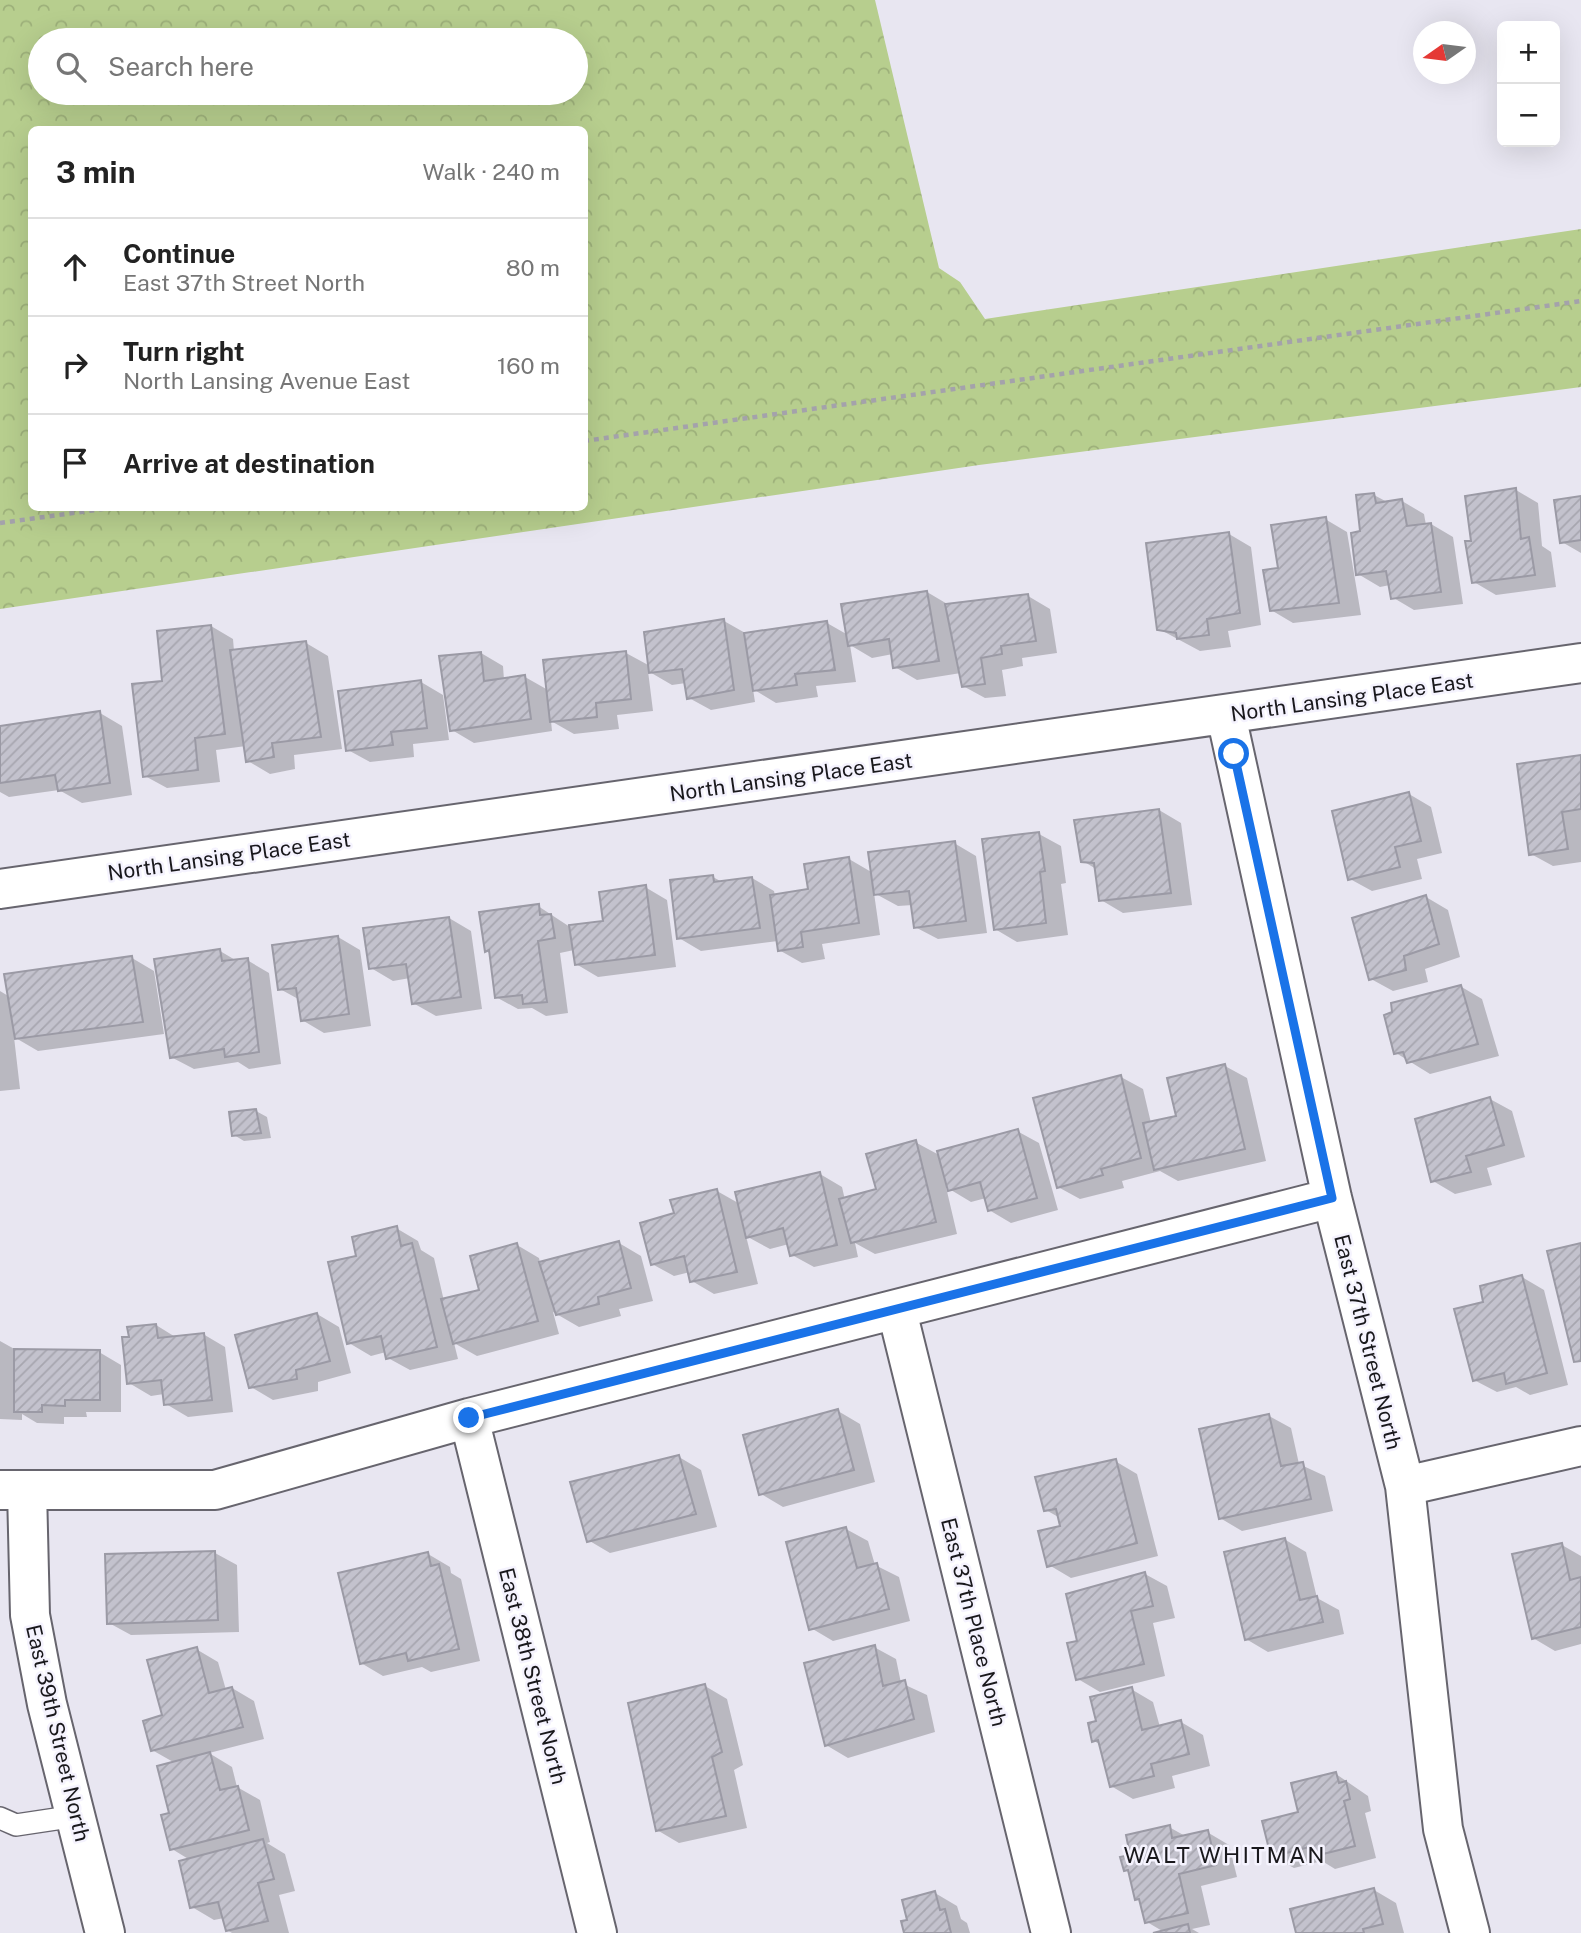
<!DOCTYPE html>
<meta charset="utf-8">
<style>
body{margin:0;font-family:"Public Sans",sans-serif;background:#f2f2f2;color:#222}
.controls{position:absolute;right:21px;top:21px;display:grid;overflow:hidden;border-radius:10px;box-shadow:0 7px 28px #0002}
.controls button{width:63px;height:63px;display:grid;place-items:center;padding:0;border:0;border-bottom:2px solid #e0e0e0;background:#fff;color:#222;font:35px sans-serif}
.compass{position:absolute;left:1413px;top:21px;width:63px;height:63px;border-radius:50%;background:#fff;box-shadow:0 7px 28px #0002;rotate:256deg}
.stop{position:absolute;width:21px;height:21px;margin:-16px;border:5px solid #1a73e8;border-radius:50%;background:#fff}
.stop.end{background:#1a73e8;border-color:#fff;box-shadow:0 2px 7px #0008}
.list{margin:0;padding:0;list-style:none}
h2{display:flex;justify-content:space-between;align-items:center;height:91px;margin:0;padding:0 28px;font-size:30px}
h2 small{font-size:23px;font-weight:400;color:#767676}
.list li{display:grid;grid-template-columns:46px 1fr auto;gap:21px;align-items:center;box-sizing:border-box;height:98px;padding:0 28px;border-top:2px solid #e0e0e0}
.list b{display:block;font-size:26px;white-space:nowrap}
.list p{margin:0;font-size:23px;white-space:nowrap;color:#767676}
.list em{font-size:23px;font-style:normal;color:#767676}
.icon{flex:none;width:38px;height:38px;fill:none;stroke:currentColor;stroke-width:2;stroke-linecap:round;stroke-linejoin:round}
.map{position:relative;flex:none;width:1581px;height:1933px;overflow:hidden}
.search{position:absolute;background:#fff;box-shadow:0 7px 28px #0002;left:28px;top:28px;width:560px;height:77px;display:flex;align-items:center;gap:18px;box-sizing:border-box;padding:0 24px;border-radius:38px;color:#767676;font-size:26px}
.panel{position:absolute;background:#fff;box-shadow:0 7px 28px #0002;left:28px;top:126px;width:560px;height:385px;border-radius:10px}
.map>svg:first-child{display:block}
</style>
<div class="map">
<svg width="1581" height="1933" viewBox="0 0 1581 1933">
<defs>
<pattern id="forest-crowns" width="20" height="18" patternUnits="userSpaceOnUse" patternTransform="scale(1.75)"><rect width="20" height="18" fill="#b7ce8e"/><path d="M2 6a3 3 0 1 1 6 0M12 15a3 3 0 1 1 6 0" fill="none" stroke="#9db07a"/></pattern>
<pattern id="building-hatch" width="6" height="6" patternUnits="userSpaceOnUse" patternTransform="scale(1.75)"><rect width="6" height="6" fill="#c3c2cd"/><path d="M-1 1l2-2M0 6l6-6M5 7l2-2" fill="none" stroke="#a7a6af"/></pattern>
</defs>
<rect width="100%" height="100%" fill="#e8e6f1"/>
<!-- forest -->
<path fill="url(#forest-crowns)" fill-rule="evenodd" d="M0 0H875L939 268 960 282 985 319 1581 229V387L979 465 0 609ZM40 40H576V93H40ZM32 130H584V508H32Z"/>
<!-- shadow -->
<path fill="#0003" d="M1516 490 1538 503 1542 546 1551 552 1556 587 1496 595 1474 582 1473 542Z
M1374 495 1389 503 1402 501 1424 514 1426 525 1431 524 1453 537 1463 604 1414 610 1392 597 1390 585 1380 587 1358 574 1362 532Z
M1581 498V553L1562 542Z
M1325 519 1347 532 1361 615 1293 623 1271 610 1280 570Z
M1229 534 1251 547 1261 625 1228 631 1231 647 1200 651 1159 629Z
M927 592 949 605 1028 596 1050 609 1057 653 1022 658 1023 666 1002 670 1006 696 985 698 963 686 961 673 917 680 895 667 893 654 872 658 850 645 856 682 816 686 818 697 776 703 753 689 755 702 711 710 689 698 686 683 672 685 648 671 653 711 617 715 619 729 574 734 551 721 552 731 474 743 452 730 481 653 503 666 504 680 525 677 548 690 626 653 650 666 724 621 747 634 827 623 848 635Z
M211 626 233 639 234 651 306 643 328 656 342 749 294 755 295 769 270 774 248 761 246 746 216 750 220 782 167 788 145 776 164 682Z
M421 682 443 695 449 740 413 744 414 757 370 762 348 750Z
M100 713 122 726 132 795 82 803 59 790 9 797 0 792V728Z
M1581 757V862L1553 866 1531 854Z
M1409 794 1431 807 1442 853 1417 859 1422 879 1372 891 1350 879Z
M1159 810 1181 823 1192 905 1123 913 1101 900 1096 869 1083 861Z
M1039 834 1061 846 1066 883 1061 884 1068 935 1017 942 995 929Z
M954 843 976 856 987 933 938 939 915 927 913 905 898 906 874 893 880 935 822 944 825 959 802 963 779 950 778 941 701 951 679 938 713 877 722 882 752 878 774 891 775 896 810 891 849 859 873 873Z
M645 887 667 900 676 967 598 977 576 964 574 950 560 953 568 1013 546 1016 532 1008 518 1009 496 997 491 954 486 951 538 906 570 927 605 922Z
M1426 897 1448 910 1460 957 1425 969 1428 982 1393 991 1371 979Z
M449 918 471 931 482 1009 436 1016 413 1003 410 978 393 981 371 968Z
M338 937 360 950 371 1026 324 1033 302 1020 300 1000 280 989Z
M220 951 237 961 247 960 269 973 281 1064 249 1069 238 1062 194 1069 171 1057Z
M132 958 154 971 164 1034 38 1051 14 1037 20 1089 0 1091V991L10 997Z
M1460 986 1482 999 1499 1056 1430 1074 1396 1053Z
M1225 1066 1247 1078 1266 1161 1178 1181 1160 1171 1122 1181 1124 1188 1080 1199 1058 1187 1121 1077 1143 1089 1151 1123 1178 1117Z
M1490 1099 1512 1111 1525 1157 1487 1168 1492 1185 1455 1194 1433 1181Z
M256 1111 267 1117 271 1138 244 1141 234 1135Z
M1017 1131 1039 1143 1058 1210 1011 1223 989 1210 986 1198 971 1202 946 1187 957 1234 875 1254 855 1243 858 1257 814 1267 792 1255 789 1244 770 1249 746 1236 758 1284 714 1294 692 1281 690 1272 674 1276 652 1264 677 1214 717 1191 740 1204 820 1174 842 1187 845 1200 878 1190 915 1142 941 1156Z
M396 1228 418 1241 421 1250 434 1258 444 1301 481 1291 517 1245 539 1258 540 1263 619 1243 641 1256 653 1301 619 1309 621 1316 579 1327 553 1312 559 1334 477 1356 454 1343 458 1359 410 1370 388 1358 386 1352 371 1356 349 1343 358 1257Z
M1522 1277 1544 1290 1568 1385 1530 1395 1516 1387 1497 1392 1474 1380 1486 1303Z
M317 1314 339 1327 351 1373 318 1382V1391L273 1400 251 1387Z
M156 1325 177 1338 203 1334 225 1347 233 1412 188 1417 166 1404 164 1394 151 1396 129 1383 130 1338Z
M0 1341 18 1351 99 1352 121 1365V1412H86L87 1417H64V1424L37 1423 22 1414V1420L0 1419Z
M838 1411 860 1424 875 1482 783 1507 761 1494Z
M1269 1416 1291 1428 1299 1464 1325 1476 1333 1511 1242 1531 1220 1518Z
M679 1457 701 1470 717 1527 610 1553 588 1540Z
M1115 1461 1137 1474 1158 1556 1071 1578 1049 1565 1062 1527 1060 1518 1046 1510Z
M846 1529 868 1541 875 1565 899 1577 910 1621 833 1641 811 1628Z
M1284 1539 1306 1552 1317 1598 1339 1610 1344 1634 1268 1652 1246 1639Z
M1562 1545 1581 1556V1644L1555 1651 1533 1638Z
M215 1553 237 1565 239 1632 131 1635 109 1623Z
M428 1554 450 1567 451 1573 461 1579 480 1661 431 1672 422 1667 383 1676 361 1663Z
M1145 1574 1167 1586 1175 1618 1153 1623 1165 1676 1100 1692 1078 1679 1079 1642Z
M874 1647 896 1659 901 1683 927 1695 935 1732 848 1758 826 1745Z
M196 1649 218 1662 226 1690 232 1688 254 1701 264 1739 209 1753 232 1767 237 1787 260 1800 270 1842 267 1843 285 1854 295 1891 279 1895 289 1933H232L227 1930 224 1918 214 1920 192 1907 190 1860 172 1849 175 1763 152 1750Z
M705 1686 727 1699 743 1765 734 1770 747 1828 679 1843 657 1830Z
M1131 1689 1153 1702 1160 1727 1181 1722 1203 1735 1210 1766 1172 1776 1175 1788 1133 1799 1111 1786 1101 1745 1094 1741 1098 1722Z
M1336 1774 1368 1796 1371 1811 1365 1813 1376 1858 1335 1869 1322 1861 1294 1868 1272 1856 1300 1813Z
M1169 1827 1187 1837 1207 1832 1229 1845 1237 1877 1201 1886 1210 1925 1192 1929 1199 1933H1160L1164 1932 1147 1922 1130 1873 1125 1870 1132 1856Z
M1374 1890 1396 1903 1404 1933H1298Z
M935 1893 957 1906 961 1919 967 1923 970 1933H905L909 1921Z"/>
<!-- building -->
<path fill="url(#building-hatch)" stroke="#9b9aa5" stroke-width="2" d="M1516 488 1521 539 1529 537 1535 575 1472 583 1465 541H1471L1465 496Z
M1374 493 1376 503 1402 499 1407 526 1431 523 1441 592 1391 599 1386 571 1356 575 1351 533 1360 531 1356 495Z
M1581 496V540L1560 543 1554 500Z
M1326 517 1339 603 1270 611 1263 570 1278 568 1271 525Z
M1229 532 1240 613 1207 619 1209 635 1177 639 1176 633 1157 630 1146 543Z
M927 591 939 661 893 668 889 639 848 646 841 604Z
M1028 594 1036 641 1001 646 1002 654 981 658 985 684 962 687 945 604Z
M724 619 734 690 687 699 682 669 649 673 644 632Z
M827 621 835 670 795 674 797 685 753 691 744 633Z
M211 625 225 734 195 738 198 770 143 777 132 684 162 681 157 631Z
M306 641 321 737 272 743 274 757 246 762 230 650Z
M626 651 631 699 596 703 597 717 550 722 543 660Z
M481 652 484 681 525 675 531 719 450 731 439 656Z
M421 680 427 728 391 732 393 745 346 751 338 691Z
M100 711 110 783 58 791 55 775 0 783V726Z
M1581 755V809L1562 812 1568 849 1529 855 1517 764Z
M1409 792 1421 841 1395 847 1400 867 1348 880 1332 811Z
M1159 809 1171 893 1099 901 1094 863 1081 862 1074 820Z
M1039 832 1045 871 1040 872 1046 923 994 930 982 839Z
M955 841 966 921 914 928 909 891 874 895 868 852Z
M849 857 859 923 801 932 803 947 778 951 770 895 808 889 804 864Z
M713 875 714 882 752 877 760 928 677 939 670 880Z
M646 885 655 955 575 965 569 925 603 921 599 892Z
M1426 895 1439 944 1404 956 1406 970 1369 980 1352 918Z
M539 904 540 915 551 914 555 938 538 941 547 1002 523 1004 522 995 495 998 489 950 485 952 479 912Z
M449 917 461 997 412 1004 406 964 369 969 363 928Z
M338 936 349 1014 301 1021 296 988 278 990 272 945Z
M220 949 222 961 248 958 259 1052 225 1057 224 1049 170 1058 154 959Z
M132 956 143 1022 15 1039 4 974Z
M1461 985 1478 1044 1407 1063 1403 1052 1394 1054 1384 1015 1392 1012 1391 1003Z
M1225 1064 1245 1149 1154 1170 1143 1123 1176 1116 1167 1078Z
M1121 1075 1141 1158 1101 1169 1103 1175 1057 1188 1033 1098Z
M1490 1097 1504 1145 1466 1156 1471 1172 1431 1182 1415 1119Z
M256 1109 261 1133 232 1136 229 1112Z
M1018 1129 1037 1198 988 1211 980 1182 948 1191 937 1151Z
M916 1140 936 1222 851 1243 839 1199 876 1189 866 1154Z
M820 1172 837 1245 790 1256 783 1228 746 1238 735 1192Z
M717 1189 737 1272 690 1282 684 1256 651 1265 640 1223 674 1213 670 1200Z
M397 1226 401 1246 412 1243 437 1347 386 1359 381 1336 347 1344 328 1262 356 1256 352 1237Z
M619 1241 631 1288 598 1297 599 1304 556 1315 539 1262Z
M517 1243 538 1321 453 1344 441 1299 479 1290 470 1256Z
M1581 1243V1361L1574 1362 1547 1251Z
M1522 1275 1547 1373 1506 1384 1504 1373 1473 1381 1454 1309 1483 1302 1480 1286Z
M317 1313 330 1361 296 1370 297 1379 249 1388 235 1335Z
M156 1324 158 1338 204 1333 212 1400 164 1405 161 1380 127 1384 122 1337H129L127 1327Z
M14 1349 100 1350V1400H65V1406L42 1405V1412H14Z
M838 1409 854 1470 759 1495 743 1435Z
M1269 1414 1281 1466 1303 1462 1311 1499 1219 1519 1199 1429Z
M679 1455 696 1514 587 1542 570 1482Z
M1116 1459 1137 1543 1047 1567 1038 1531 1060 1526 1056 1509 1044 1511 1035 1477Z
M846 1527 857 1568 877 1563 889 1609 809 1630 786 1542Z
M1285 1538 1300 1600 1317 1596 1323 1622 1245 1640 1224 1552Z
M1562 1543 1570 1580 1581 1577V1627L1532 1639 1512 1554Z
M215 1551 218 1620 107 1624 105 1554Z
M428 1552 431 1566 439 1564 459 1649 408 1661 406 1653 360 1664 338 1573Z
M1145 1572 1153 1606 1131 1611 1144 1664 1076 1680 1067 1643 1077 1641 1066 1594Z
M875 1645 883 1686 905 1680 914 1719 825 1746 804 1663Z
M197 1647 209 1693 232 1687 243 1727 151 1751 143 1721 162 1715 147 1660Z
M705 1684 722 1752 712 1757 726 1816 656 1831 628 1703Z
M1132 1687 1142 1730 1181 1720 1189 1754 1151 1764 1154 1776 1110 1787 1098 1740 1092 1742 1088 1723 1096 1721 1090 1697Z
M210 1752 220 1790 238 1786 249 1830 170 1850 161 1815 169 1813 157 1766Z
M1336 1772 1339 1783 1346 1781 1350 1799 1344 1801 1355 1846 1311 1857 1309 1847 1271 1857 1262 1821 1298 1812 1291 1783Z
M1170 1825 1172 1838 1208 1830 1216 1865 1179 1874 1188 1913 1145 1923 1139 1899 1135 1900 1128 1870 1124 1871 1120 1857 1130 1855 1126 1835Z
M263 1839 274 1879 258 1883 268 1921 226 1931 218 1902 190 1908 179 1861Z
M1374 1888 1383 1924 1363 1929 1364 1933H1296L1290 1909Z
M935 1891 940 1910 945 1909 951 1933H904L901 1921 907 1920 902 1900Z
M1188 1924 1190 1933H1153Z"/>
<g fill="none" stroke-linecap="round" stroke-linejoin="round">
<defs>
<path id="service" d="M0 1818 16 1825 76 1816"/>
<path id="minor" d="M1226 715 1332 1198 1405 1486 1443 1829 1470 1933
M0 889 1581 663
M897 1311 1051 1933
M469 1418 597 1933
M1405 1486 1581 1446
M0 1490H215L469 1418 1332 1198
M27 1490 30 1615 47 1704 105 1933"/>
</defs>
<!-- service casing -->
<use href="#service" stroke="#67656e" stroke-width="24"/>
<!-- minor casing -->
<use href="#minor" stroke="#67656e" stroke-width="42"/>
<!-- path -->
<path stroke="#a4a2ab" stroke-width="4.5" stroke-dasharray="5 5" stroke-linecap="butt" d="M584 441 1581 301
M0 523 110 508"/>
<!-- service -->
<use href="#service" stroke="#fff" stroke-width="21"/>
<!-- minor -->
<use href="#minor" stroke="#fff" stroke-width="38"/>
</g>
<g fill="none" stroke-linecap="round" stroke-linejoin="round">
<!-- route -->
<path stroke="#1a73e8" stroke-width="9" d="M469 1418 1332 1198 1234 754"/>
</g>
<g text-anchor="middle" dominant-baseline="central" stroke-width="5" stroke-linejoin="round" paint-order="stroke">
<!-- street labels -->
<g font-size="21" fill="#19181c" stroke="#f5f3fe">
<text transform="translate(1352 697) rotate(-8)">North Lansing Place East</text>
<text transform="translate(791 777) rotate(-8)">North Lansing Place East</text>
<text transform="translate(229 856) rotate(-8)">North Lansing Place East</text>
<text transform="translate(1368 1342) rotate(76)">East 37th Street North</text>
<text transform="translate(974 1622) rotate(76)">East 37th Place North</text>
<text transform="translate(533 1676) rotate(76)">East 38th Street North</text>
<text transform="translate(58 1733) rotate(77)">East 39th Street North</text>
</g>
<!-- neighbourhood labels -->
<g font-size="23" letter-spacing="2" fill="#19181c" stroke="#f5f3fe">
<text x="1225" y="1854">WALT WHITMAN</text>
</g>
</g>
</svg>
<div class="controls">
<button>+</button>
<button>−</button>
</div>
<svg class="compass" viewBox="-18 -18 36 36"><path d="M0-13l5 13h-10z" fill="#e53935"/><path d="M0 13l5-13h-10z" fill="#767676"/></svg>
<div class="stop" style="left:1234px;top:754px"></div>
<div class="stop end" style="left:469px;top:1418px"></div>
<div class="search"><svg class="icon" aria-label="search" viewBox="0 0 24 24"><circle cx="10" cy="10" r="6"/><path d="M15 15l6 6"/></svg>Search here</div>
<section class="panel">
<h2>3 min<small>Walk · 240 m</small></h2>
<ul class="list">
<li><svg class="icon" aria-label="ahead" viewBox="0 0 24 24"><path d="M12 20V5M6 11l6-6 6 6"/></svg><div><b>Continue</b><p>East 37th Street North</p></div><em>80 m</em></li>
<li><svg class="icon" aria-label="right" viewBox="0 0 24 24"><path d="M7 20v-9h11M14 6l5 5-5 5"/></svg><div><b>Turn right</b><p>North Lansing Avenue East</p></div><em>160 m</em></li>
<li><svg class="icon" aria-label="arrive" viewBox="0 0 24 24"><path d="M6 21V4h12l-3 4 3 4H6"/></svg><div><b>Arrive at destination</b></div></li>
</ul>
</section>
</div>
